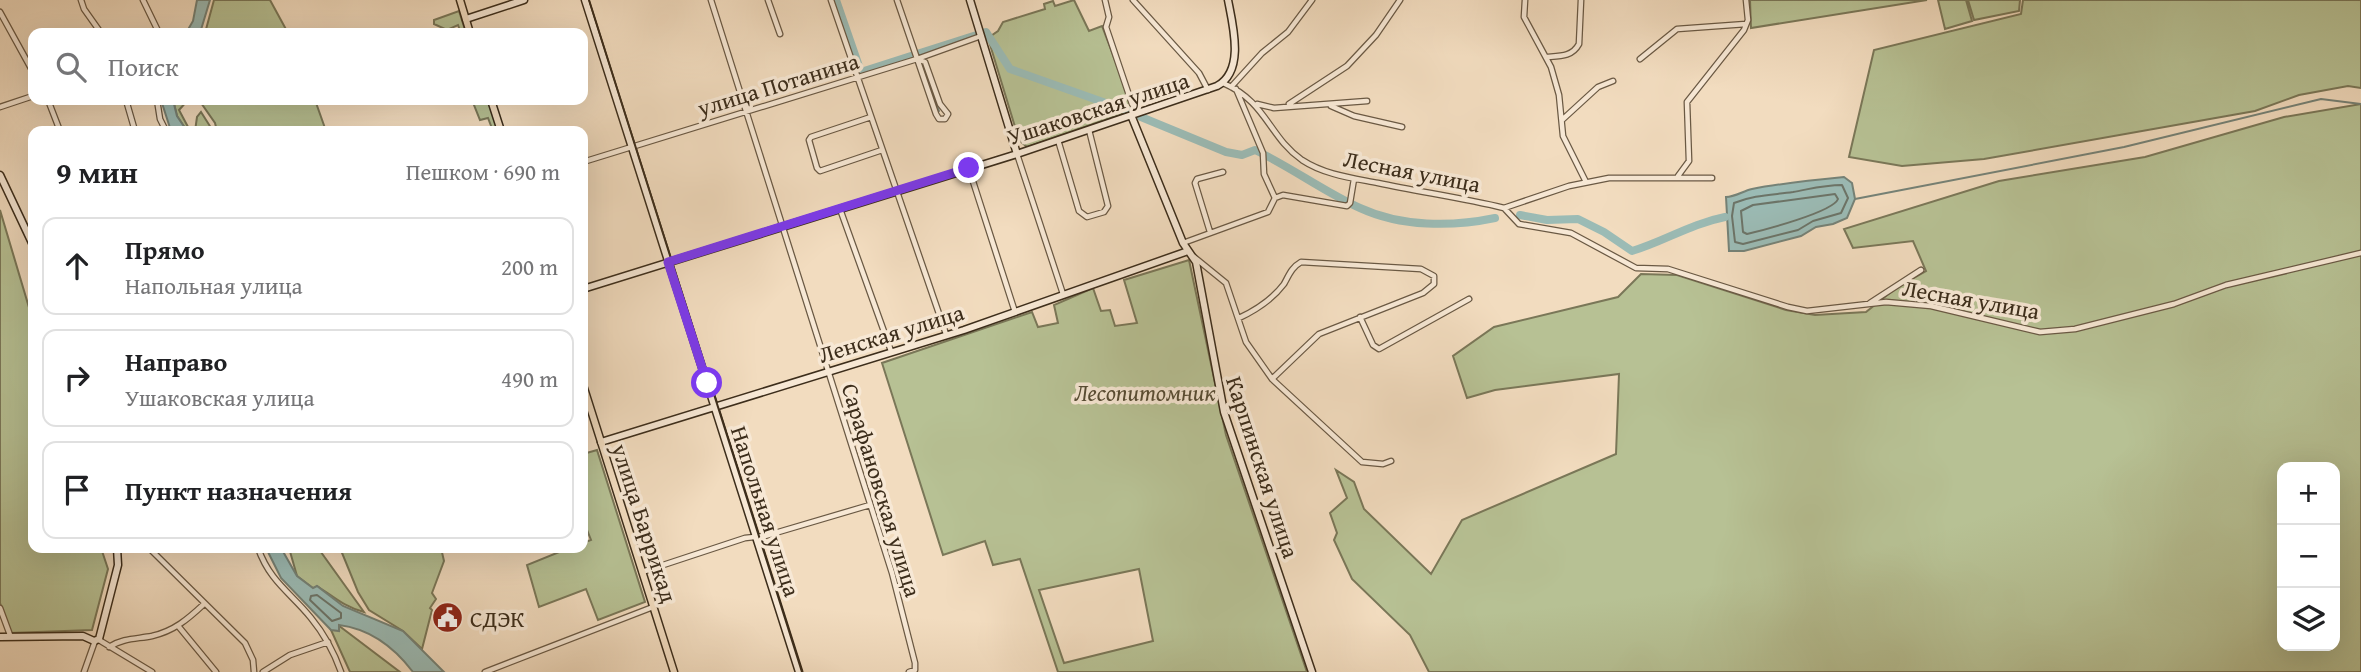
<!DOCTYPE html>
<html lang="ru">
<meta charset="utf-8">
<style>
body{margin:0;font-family:"Gentium Book Plus",serif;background:#f2f2f2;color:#202124}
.controls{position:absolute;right:21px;bottom:21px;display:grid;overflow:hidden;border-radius:14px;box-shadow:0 7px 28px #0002}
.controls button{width:63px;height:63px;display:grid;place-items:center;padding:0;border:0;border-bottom:2px solid #e0e0e0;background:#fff;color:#202124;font:35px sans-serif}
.stop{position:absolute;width:21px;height:21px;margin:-16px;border:5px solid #7c3aed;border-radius:50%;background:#fff}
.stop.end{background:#7c3aed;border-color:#fff;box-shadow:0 2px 7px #0008}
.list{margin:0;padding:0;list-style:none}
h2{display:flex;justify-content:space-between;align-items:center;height:91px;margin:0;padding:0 28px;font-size:30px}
h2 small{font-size:23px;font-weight:400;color:#757577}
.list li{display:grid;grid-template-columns:46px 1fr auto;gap:21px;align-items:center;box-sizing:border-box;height:98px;margin:0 14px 14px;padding:0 14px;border:2px solid #e0e0e0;border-radius:14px}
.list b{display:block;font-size:26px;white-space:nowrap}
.list p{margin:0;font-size:23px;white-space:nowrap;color:#757577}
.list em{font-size:23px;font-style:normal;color:#757577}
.icon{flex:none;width:38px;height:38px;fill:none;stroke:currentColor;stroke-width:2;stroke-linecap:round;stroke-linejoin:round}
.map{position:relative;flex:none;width:2361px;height:672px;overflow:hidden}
.search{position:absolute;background:#fff;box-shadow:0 7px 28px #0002;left:28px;top:28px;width:560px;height:77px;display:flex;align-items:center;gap:18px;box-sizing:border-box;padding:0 24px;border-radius:14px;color:#757577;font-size:26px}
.panel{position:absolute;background:#fff;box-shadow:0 7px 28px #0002;left:28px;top:126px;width:560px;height:427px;border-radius:14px}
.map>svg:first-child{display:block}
</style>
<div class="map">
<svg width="2361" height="672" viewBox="0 0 2361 672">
<rect width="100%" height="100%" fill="#f2dcbf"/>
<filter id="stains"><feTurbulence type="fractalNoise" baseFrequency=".00286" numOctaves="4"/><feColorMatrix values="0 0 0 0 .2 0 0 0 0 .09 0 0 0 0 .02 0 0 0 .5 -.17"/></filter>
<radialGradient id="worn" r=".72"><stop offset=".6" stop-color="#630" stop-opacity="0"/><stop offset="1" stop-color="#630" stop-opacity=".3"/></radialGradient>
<!-- green -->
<path fill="#b7c194" stroke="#7a7758" stroke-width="2" fill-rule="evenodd" d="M214 0H270L288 33H205Z
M1074 0 1089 31 1102 26 1134 110 1027 147 1019 140 988 38 998 31 1003 22 1045 9 1044 4 1053 1 1055 6Z
M1750 0H1927L1751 28Z
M1938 0H1966L1972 21 1945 29Z
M1968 0H2020L2019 11 1974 20Z
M2023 0H2361V88L2348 86 2299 95 2255 111 1984 159 1902 166 1849 157 1874 50 2021 14Z
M459 11 466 33H461L458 25 447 30 434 24V20Z
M173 100H188L179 110 188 127 185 128 177 116Z
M199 100H315L326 131H217L215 123Z
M472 100H488L498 131H493L488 118 480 120Z
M2361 104V672H1429L1410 635 1352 579 1334 540 1337 533 1330 513 1347 498 1336 470 1354 482 1364 509 1431 574 1462 520 1616 454 1619 374 1495 390 1467 398 1453 356 1494 327 1618 297 1641 274 1677 275 1786 310 1815 315 1866 312 1896 288 1926 271 1913 241 1853 248 1844 229 1999 181 2145 157 2284 117ZM2282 467H2335V646H2282Z
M201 112 213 131H195L197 117Z
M0 210 33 321V548H101L108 569 92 630 10 633 0 603Z
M1189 260 1226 435 1307 672H1058L1020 559 993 565 985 541 943 555 882 363 1032 312 1038 327 1058 323 1054 305 1093 288 1101 311 1110 310 1115 326 1137 323 1124 280ZM1139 569 1153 641 1064 663 1039 590Z
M597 450 645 602 598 620 586 589 539 607 527 565 569 548H583V543L591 540 583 520V454Z
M289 548H318L364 612C344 607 333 596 317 586L314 589 297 576Z
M340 548H441L444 561 432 593 436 599 430 608 432 610 422 649 403 631 369 610 358 592Z
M338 625 400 672H350L331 630H339Z"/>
<!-- water -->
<path fill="#9bbbb5" stroke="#758277" stroke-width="2" d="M197 0H210L200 33H186L193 21Z
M161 100H173L177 116 187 131H171Z
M1844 177 1852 183 1855 199 1847 218 1833 224 1816 227 1801 236 1744 251H1729L1726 197C1735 197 1743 191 1752 189 1782 183 1813 180 1844 177Z
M266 548H281L297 576 313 588 317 586 343 606 403 631 444 672H413C394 647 371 629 339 625V631L331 630 281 578Z"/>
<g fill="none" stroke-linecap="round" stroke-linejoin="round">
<!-- shore -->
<path stroke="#6c7468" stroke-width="2" d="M1842 185 1848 198 1841 213 1813 221 1798 230 1743 244 1735 242 1732 216 1734 203C1754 195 1772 195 1793 192 1810 189 1824 185 1842 185Z
M1835 194 1838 199C1833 212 1764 230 1747 234L1743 232 1741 211 1753 205Z
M317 595 341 613V618L332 621 310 600 311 596Z"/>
<!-- stream -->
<path stroke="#758277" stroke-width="2" d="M921 63 939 111
M1855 199 2124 147 2321 99 2361 104"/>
<!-- river -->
<path stroke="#9bbbb5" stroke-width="8" d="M836 0 861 72 914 55
M917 54 986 32 1010 69 1134 113
M1141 117 1226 152 1242 155 1255 150C1291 167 1326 193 1360 208 1401 227 1452 227 1495 218
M1520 215 1547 220 1578 219 1604 232 1632 251C1665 241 1690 224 1725 217"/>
<defs>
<path id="street" d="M81 0 84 9 101 33
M143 0 159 33
M711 0 892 573 915 663V670L909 672
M768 0 780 34
M831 0 946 334
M897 0 936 114 939 119H945L948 114 940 104 925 62 917 59
M1105 0 1109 17 1106 27 1132 104 1140 112
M1133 0 1199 73 1208 90
M1525 0 1524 17 1551 67 1559 95 1563 136 1586 182
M0 12 33 72
M1546 57C1560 56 1572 57 1579 44L1581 0
M1640 59 1677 29 1746 24
M1223 83C1267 102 1268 136 1302 160 1325 175 1352 178 1378 183 1420 192 1463 198 1504 208L1519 224 1571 233 1636 268 1668 269 1788 307 1807 311 1886 302 1931 306 2040 332 2075 329 2174 304 2226 285 2361 253
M1231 87 1262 53 1288 32 1312 0
M1236 89 1263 153 1264 174 1275 198
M48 100 60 131
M126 100 135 131
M157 100 160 119 166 131
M1257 104 1274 108 1367 101
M1289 104 1347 66 1376 35 1400 0
M1331 106 1354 116 1402 127
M0 107 33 96
M871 117 811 137 809 140 817 168 820 171 882 150
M1562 120 1598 87 1613 81
M1058 140 1079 211 1087 217 1104 212 1108 206 1089 130
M1017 154 1063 294
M583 162 917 59 981 36
M969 169 1015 312
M1678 176 1689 161 1687 102 1744 30 1748 20 1746 0
M1504 208 1569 186 1609 178H1712
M840 209 891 351
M1210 232 1195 183 1197 179 1223 172
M1183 243 1268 212 1275 198 1283 195 1347 206 1350 203 1354 179
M1194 257 1226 283 1246 342 1272 379 1362 462 1383 464 1391 461
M1870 303 1921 270
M1360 317 1373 345 1379 349 1469 299
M1239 318C1256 310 1272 300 1284 284 1289 275 1292 267 1301 262L1421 269 1434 276V284L1423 293 1319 334 1272 379
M149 548 245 643 253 660 254 672
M258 548C270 582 291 593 311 618 325 635 334 652 341 672
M642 572 745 538 765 536 870 505
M0 608 10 635
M179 627 216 672
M99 640 152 672
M109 647C123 638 137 639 152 636 174 631 188 619 204 604
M84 672 95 641
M263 672 290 655 328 642
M485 672 653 607"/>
<path id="secondary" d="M585 0 799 672
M970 0 1017 154
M466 19 524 0
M1131 115 1183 243 1196 262 1224 412 1312 672
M0 175 33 245
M583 289 1017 154 1217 86C1245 71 1233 26 1228 0
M601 442 964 330 1188 251
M0 637 83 636 94 641
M94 641 99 639 118 565 117 548"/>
<path id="primary" d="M460 0 470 33
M491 100 501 131
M583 385 674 672"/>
</defs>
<!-- street casing -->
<use href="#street" stroke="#6a5944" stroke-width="7"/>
<!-- secondary casing -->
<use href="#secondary" stroke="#3c2d1b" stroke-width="9"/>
<!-- primary casing -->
<use href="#primary" stroke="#3c2d1b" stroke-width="9"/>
<!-- street -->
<use href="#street" stroke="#f7e8d5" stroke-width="4.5"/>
<!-- secondary -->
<use href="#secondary" stroke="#f7e8d5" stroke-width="6"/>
<!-- primary -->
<use href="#primary" stroke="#f2dcbf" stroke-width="6"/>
<!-- tram -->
<path stroke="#3c2d1b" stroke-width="2" d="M589 0 802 672"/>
</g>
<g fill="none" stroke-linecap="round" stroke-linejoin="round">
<!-- route -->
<path stroke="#7c3aed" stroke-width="9" d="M707 383 668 262 969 168"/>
</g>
<!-- icons -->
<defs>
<symbol id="civic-disc" viewBox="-11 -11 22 22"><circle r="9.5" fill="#8f2418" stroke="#f7e8d5"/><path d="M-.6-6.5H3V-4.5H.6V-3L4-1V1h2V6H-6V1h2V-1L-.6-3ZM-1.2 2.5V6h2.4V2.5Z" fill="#fff"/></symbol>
</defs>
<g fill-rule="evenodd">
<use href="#civic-disc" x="430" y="600" width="35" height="35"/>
</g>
<g text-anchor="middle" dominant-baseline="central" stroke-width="7" stroke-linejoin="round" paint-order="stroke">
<!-- street labels -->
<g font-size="23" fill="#3c2d1b" stroke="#f7e8d5">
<text transform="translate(778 84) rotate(-17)">улица Потанина</text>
<text transform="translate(1098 108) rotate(-18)">Ушаковская улица</text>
<text transform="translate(1412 171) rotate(11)">Лесная улица</text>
<text transform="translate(1971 299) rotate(10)">Лесная улица</text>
<text transform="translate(891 333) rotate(-17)">Ленская улица</text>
<text transform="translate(1263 467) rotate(72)">Карпинская улица</text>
<text transform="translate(882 490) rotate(73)">Сарафановская улица</text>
<text transform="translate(766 511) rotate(72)">Напольная улица</text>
<text transform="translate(645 523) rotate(72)">улица Баррикад</text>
</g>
<!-- park labels -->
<g font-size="23" font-style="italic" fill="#554b33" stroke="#f7e8d5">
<text x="1145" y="392">Лесопитомник</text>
</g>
<!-- poi labels -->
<g font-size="23" fill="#3c2d1b" stroke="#f7e8d5" text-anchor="start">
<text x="470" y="618">СДЭК</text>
</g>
</g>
<rect width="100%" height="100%" filter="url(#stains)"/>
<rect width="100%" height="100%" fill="url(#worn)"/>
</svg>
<div class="controls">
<button>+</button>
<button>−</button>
<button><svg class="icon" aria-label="layers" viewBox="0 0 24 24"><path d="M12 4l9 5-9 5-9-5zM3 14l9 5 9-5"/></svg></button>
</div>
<div class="stop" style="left:707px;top:383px"></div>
<div class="stop end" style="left:969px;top:168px"></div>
<div class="search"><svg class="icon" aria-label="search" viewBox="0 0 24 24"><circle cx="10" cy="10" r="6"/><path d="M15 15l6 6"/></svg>Поиск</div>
<section class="panel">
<h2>9 мин<small>Пешком · 690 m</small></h2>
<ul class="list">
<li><svg class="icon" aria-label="ahead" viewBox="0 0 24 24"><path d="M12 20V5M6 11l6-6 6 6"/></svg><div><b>Прямо</b><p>Напольная улица</p></div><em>200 m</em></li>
<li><svg class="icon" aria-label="right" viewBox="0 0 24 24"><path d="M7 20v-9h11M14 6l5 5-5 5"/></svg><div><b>Направо</b><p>Ушаковская улица</p></div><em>490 m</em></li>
<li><svg class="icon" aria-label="arrive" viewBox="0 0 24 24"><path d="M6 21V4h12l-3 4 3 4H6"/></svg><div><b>Пункт назначения</b></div></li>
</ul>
</section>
</div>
